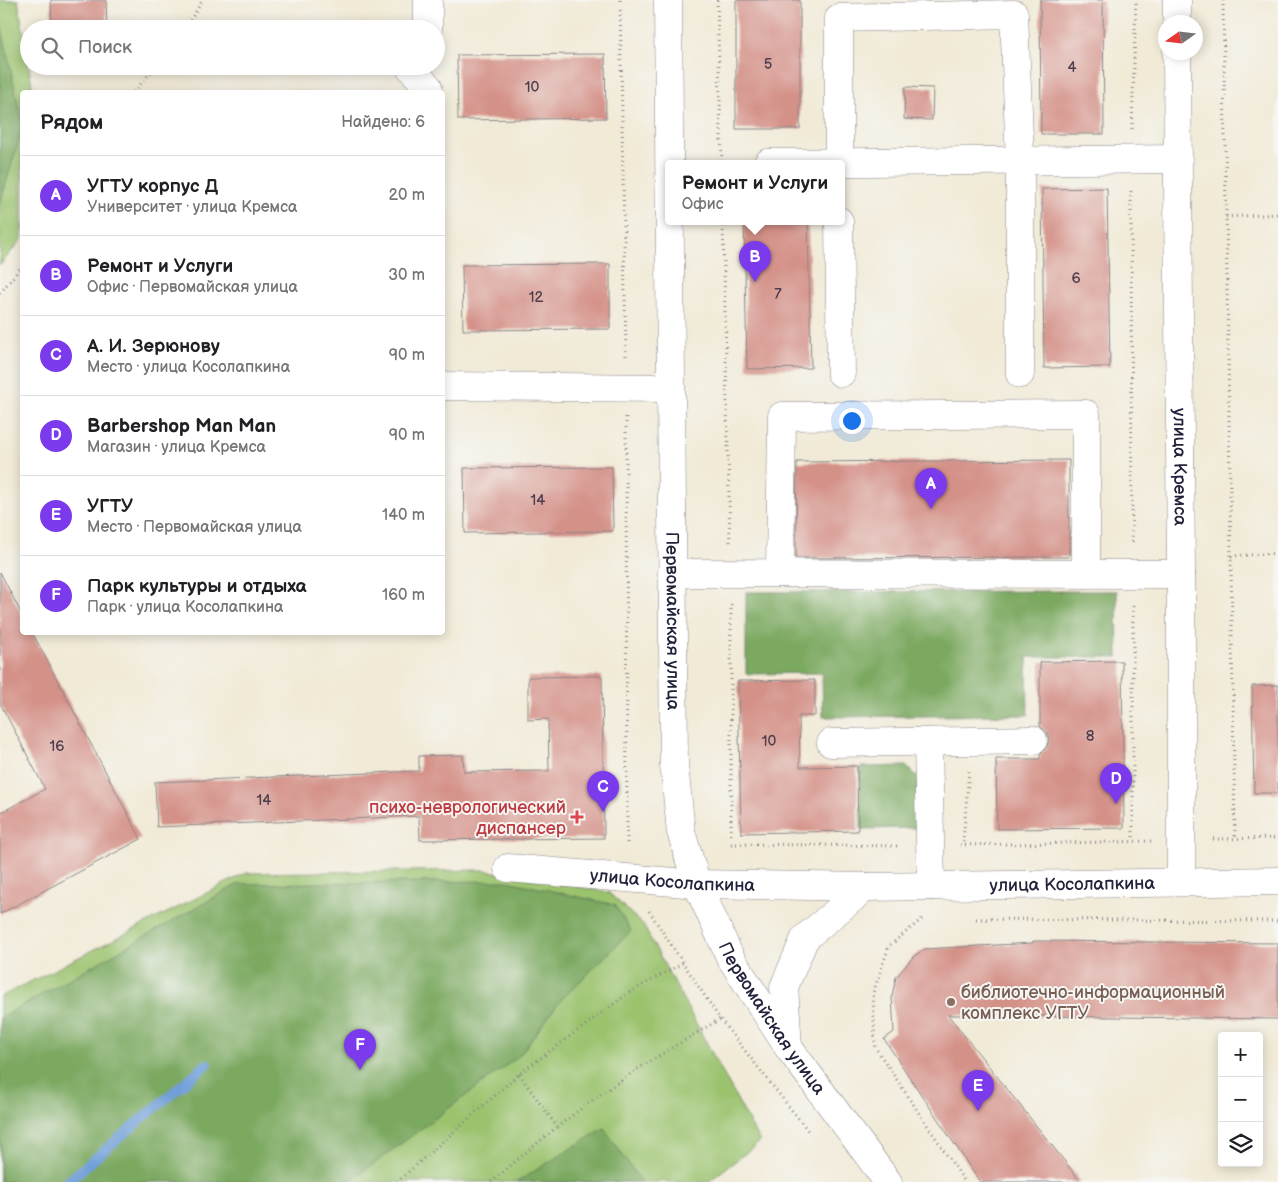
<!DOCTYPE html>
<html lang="ru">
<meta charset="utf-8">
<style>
body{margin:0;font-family:"Balsamiq Sans",sans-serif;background:#f2f2f2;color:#202124}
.controls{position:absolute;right:15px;bottom:15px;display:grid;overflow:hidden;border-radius:5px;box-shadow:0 2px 12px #0003}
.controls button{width:45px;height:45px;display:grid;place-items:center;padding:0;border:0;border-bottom:1px solid #e0e0e0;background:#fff;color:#202124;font:25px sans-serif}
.compass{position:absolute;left:1158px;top:15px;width:45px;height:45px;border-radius:50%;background:#fff;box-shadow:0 2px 12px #0003;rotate:256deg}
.you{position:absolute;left:851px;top:420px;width:18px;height:18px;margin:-12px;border:4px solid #fff;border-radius:50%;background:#1a73e8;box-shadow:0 0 0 8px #1a73e833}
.badge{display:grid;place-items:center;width:32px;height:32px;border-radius:50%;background:#7c3aed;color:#fff;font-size:16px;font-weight:700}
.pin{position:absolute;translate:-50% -41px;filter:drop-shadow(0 1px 2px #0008)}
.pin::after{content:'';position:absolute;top:26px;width:18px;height:15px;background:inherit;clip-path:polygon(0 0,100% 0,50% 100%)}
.popup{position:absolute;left:665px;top:160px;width:180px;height:65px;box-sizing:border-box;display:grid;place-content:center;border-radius:5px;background:#fff;filter:drop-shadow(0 1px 4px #0005);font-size:16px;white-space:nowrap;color:#757577}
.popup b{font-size:19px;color:#202124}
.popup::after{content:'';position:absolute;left:50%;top:100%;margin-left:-10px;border:10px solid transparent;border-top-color:#fff}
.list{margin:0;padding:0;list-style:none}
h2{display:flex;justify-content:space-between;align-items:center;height:65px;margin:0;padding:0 20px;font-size:21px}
h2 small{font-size:16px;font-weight:400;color:#757577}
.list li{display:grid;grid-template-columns:32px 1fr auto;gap:15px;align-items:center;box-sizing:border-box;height:80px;padding:0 20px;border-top:1px solid #e0e0e0}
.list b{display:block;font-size:19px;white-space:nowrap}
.list p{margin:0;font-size:16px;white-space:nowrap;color:#757577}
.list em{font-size:16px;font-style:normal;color:#757577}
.icon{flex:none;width:28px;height:28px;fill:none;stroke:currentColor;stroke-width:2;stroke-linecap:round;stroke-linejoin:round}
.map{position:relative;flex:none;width:1278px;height:1182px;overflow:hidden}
.search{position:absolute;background:#fff;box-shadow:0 2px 12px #0003;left:20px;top:20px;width:425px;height:55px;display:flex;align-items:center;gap:12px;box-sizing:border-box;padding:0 18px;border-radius:28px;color:#757577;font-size:19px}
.panel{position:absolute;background:#fff;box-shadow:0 2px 12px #0003;left:20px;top:90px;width:425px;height:545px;border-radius:5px}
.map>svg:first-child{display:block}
</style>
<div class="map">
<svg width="1278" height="1182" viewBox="0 0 1278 1182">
<rect width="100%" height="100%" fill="#f6f6f2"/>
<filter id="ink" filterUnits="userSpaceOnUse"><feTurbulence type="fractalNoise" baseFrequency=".02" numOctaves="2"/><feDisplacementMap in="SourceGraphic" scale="10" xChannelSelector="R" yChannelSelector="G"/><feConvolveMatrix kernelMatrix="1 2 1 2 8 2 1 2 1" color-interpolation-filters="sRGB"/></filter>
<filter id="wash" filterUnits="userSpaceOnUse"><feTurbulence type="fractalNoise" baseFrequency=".0096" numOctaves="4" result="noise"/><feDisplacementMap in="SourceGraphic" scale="20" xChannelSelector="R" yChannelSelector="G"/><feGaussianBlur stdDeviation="1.12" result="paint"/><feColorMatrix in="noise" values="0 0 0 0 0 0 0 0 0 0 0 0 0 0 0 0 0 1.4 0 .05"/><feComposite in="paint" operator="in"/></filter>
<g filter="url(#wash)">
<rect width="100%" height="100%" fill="#f1ead7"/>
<!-- green -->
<path fill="#9bc36e" stroke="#5e7254" d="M0 0H18L33 92H22V239L0 265Z
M483 870 608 892 643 925 760 1142 708 1182H0V997L246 873Z"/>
<!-- forest -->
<path fill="#7ca961" stroke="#4f664e" d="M0 19 22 123V130L0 203Z
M1117 591 1118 657H1027L1028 715 823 717 822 673 746 674V592Z
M906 766 918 777 917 828 861 829 860 767Z
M507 881 615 905 631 931 560 1001 519 1056 352 1180 338 1182H0V1018L238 884Z
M604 1128 641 1182H517Z"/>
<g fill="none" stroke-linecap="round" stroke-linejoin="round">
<!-- stream -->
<path stroke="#6f9fd9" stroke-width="10" d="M67 1182 207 1064"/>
</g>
<g id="blocks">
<!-- building -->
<path fill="#d49188" d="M51 0H106L107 29H52Z
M736 0H800V129H736Z
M1040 0H1103L1104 134H1041Z
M605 54 606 118 458 120 457 55Z
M905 87 933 88 932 120 904 119Z
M1107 188 1110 367 1044 368 1042 189Z
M744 221H808L811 368 747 369Z
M610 264V329L463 330 462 265Z
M1069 460V557L796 558 797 462Z
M612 467 613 531 465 533 464 468Z
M0 572 22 615V632H32L141 839 0 914V813L45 789 0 703Z
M1122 661 1124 828 997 829 996 759H1040V754L1047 747 1049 739 1047 732 1040 726V662Z
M602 676 604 838 420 840 419 816 157 827 155 782 419 771V756L463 755 464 772 549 771 548 719 528 720V677Z
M815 680V716H799L800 767 857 766 858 831 741 833 738 681Z
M1278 685V793H1254L1252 686Z
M1033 941 1278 943V1019L1032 1016V1015H948L1081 1182H980L884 1039 894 1032 892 997 896 977 914 956 925 949 1033 943Z"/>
</g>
</g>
<g filter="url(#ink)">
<use href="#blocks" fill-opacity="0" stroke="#8a8689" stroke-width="1"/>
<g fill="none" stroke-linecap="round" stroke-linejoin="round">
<defs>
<g id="minor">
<path d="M1177 0V22"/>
<path d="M428 29V0"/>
<path id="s1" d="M1177 52 1181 574V882"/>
<path d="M409 66 428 87"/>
<path d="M768 163 1179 159"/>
<path d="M839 163V18L1014 14 1020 161V374"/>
<path d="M839 221 841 373"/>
<path d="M442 386 670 388"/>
<path d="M672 573 1181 574"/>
<path d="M780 573 782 416 1086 414V574"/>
<path d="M928 742 931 886"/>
<path d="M831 743 1033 740"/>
<path id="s2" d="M508 868 697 884 866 887 1278 881"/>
<path d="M788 1047 784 987 805 938 866 887"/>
</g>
<g id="major">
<path id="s3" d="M668 0 674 765 681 832 697 884 730 957 788 1047 888 1182"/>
</g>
</defs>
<!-- minor casing -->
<use href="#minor" stroke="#8a8689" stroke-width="29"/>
<!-- major casing -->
<use href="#major" stroke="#8a8689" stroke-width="29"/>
<!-- path -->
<path stroke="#8a8689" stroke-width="3" stroke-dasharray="1 4" stroke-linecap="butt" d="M620 0 626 356
M717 0 722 163
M1223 0 1235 839
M185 29 203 0
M134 92 156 66
M1132 129 1136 0
M1131 191 1132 544
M1226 217 1278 214
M723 221 730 542
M0 293 22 266
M626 417 627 846
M1231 556 1278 553
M731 604V844L900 846
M1133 606V841
M1213 839 1278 838
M963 842 969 771
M960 845 1152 841
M649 911 720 1019 809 1132
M922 919 889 946 873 993 875 1047 965 1182
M976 919 1278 921
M519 1074 557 1127
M397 1182 519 1074 630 992 683 963
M491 1182C529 1150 566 1118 607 1090 643 1064 682 1042 720 1019"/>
<!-- minor -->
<use href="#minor" stroke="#fff" stroke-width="28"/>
<!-- major -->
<use href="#major" stroke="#fff" stroke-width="28"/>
</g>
</g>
<!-- markers -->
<path fill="#e0444e" stroke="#f6f6f2" stroke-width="2" d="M574.5 809.5h5v5h5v5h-5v5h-5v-5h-5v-5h5z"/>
<circle fill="#8d6e63" stroke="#f6f6f2" stroke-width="2" cx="951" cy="1002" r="5"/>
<g text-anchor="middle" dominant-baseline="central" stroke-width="4" stroke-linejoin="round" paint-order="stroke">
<!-- number labels -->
<g font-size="15" fill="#4e3e4e">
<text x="768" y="64">5</text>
<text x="1072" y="67">4</text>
<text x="532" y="87">10</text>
<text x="1076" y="278">6</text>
<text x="778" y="294">7</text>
<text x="536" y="297">12</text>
<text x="538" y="500">14</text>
<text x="1090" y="736">8</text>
<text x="769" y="741">10</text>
<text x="57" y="746">16</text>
<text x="264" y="800">14</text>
</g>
<!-- street labels -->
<g font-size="18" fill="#22223b" stroke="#f6f6f2">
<text stroke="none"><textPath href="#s1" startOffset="415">улица Кремса</textPath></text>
<text stroke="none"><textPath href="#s3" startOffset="621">Первомайская улица</textPath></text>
<text stroke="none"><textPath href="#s2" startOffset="165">улица Косолапкина</textPath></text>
<text stroke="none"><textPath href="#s2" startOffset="565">улица Косолапкина</textPath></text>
<text stroke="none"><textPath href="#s3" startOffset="1041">Первомайская улица</textPath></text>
</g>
<!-- health labels -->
<g font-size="18" fill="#be3a42" stroke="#f6f6f2" text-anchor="end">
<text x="566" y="807">психо-неврологический<tspan x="566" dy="21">диспансер</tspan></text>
</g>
<!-- education labels -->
<g font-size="18" fill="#785e54" stroke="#f6f6f2" text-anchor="start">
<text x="961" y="992">библиотечно-информационный<tspan x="961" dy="21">комплекс УГТУ</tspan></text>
</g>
</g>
</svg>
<div class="controls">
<button>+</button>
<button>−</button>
<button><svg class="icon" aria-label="layers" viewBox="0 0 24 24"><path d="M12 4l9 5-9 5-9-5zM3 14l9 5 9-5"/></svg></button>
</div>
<svg class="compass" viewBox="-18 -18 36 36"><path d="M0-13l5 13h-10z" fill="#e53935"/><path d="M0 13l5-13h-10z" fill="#757577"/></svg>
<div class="you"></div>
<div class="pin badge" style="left:931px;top:509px">A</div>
<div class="pin badge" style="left:755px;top:282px">B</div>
<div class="popup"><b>Ремонт и Услуги</b>Офис</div>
<div class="pin badge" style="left:603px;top:812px">C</div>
<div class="pin badge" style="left:1116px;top:804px">D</div>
<div class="pin badge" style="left:978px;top:1111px">E</div>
<div class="pin badge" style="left:360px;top:1070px">F</div>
<div class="search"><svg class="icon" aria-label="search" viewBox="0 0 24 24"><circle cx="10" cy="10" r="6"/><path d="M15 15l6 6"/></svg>Поиск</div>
<section class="panel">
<h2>Рядом<small>Найдено: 6</small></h2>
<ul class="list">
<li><span class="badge">A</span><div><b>УГТУ корпус Д</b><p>Университет · улица Кремса</p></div><em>20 m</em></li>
<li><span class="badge">B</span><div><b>Ремонт и Услуги</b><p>Офис · Первомайская улица</p></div><em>30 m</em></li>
<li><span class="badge">C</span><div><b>А. И. Зерюнову</b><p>Место · улица Косолапкина</p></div><em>90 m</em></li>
<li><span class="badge">D</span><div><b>Barbershop Man Man</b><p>Магазин · улица Кремса</p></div><em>90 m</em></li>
<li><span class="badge">E</span><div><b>УГТУ</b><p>Место · Первомайская улица</p></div><em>140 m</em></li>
<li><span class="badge">F</span><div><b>Парк культуры и отдыха</b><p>Парк · улица Косолапкина</p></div><em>160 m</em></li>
</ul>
</section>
</div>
